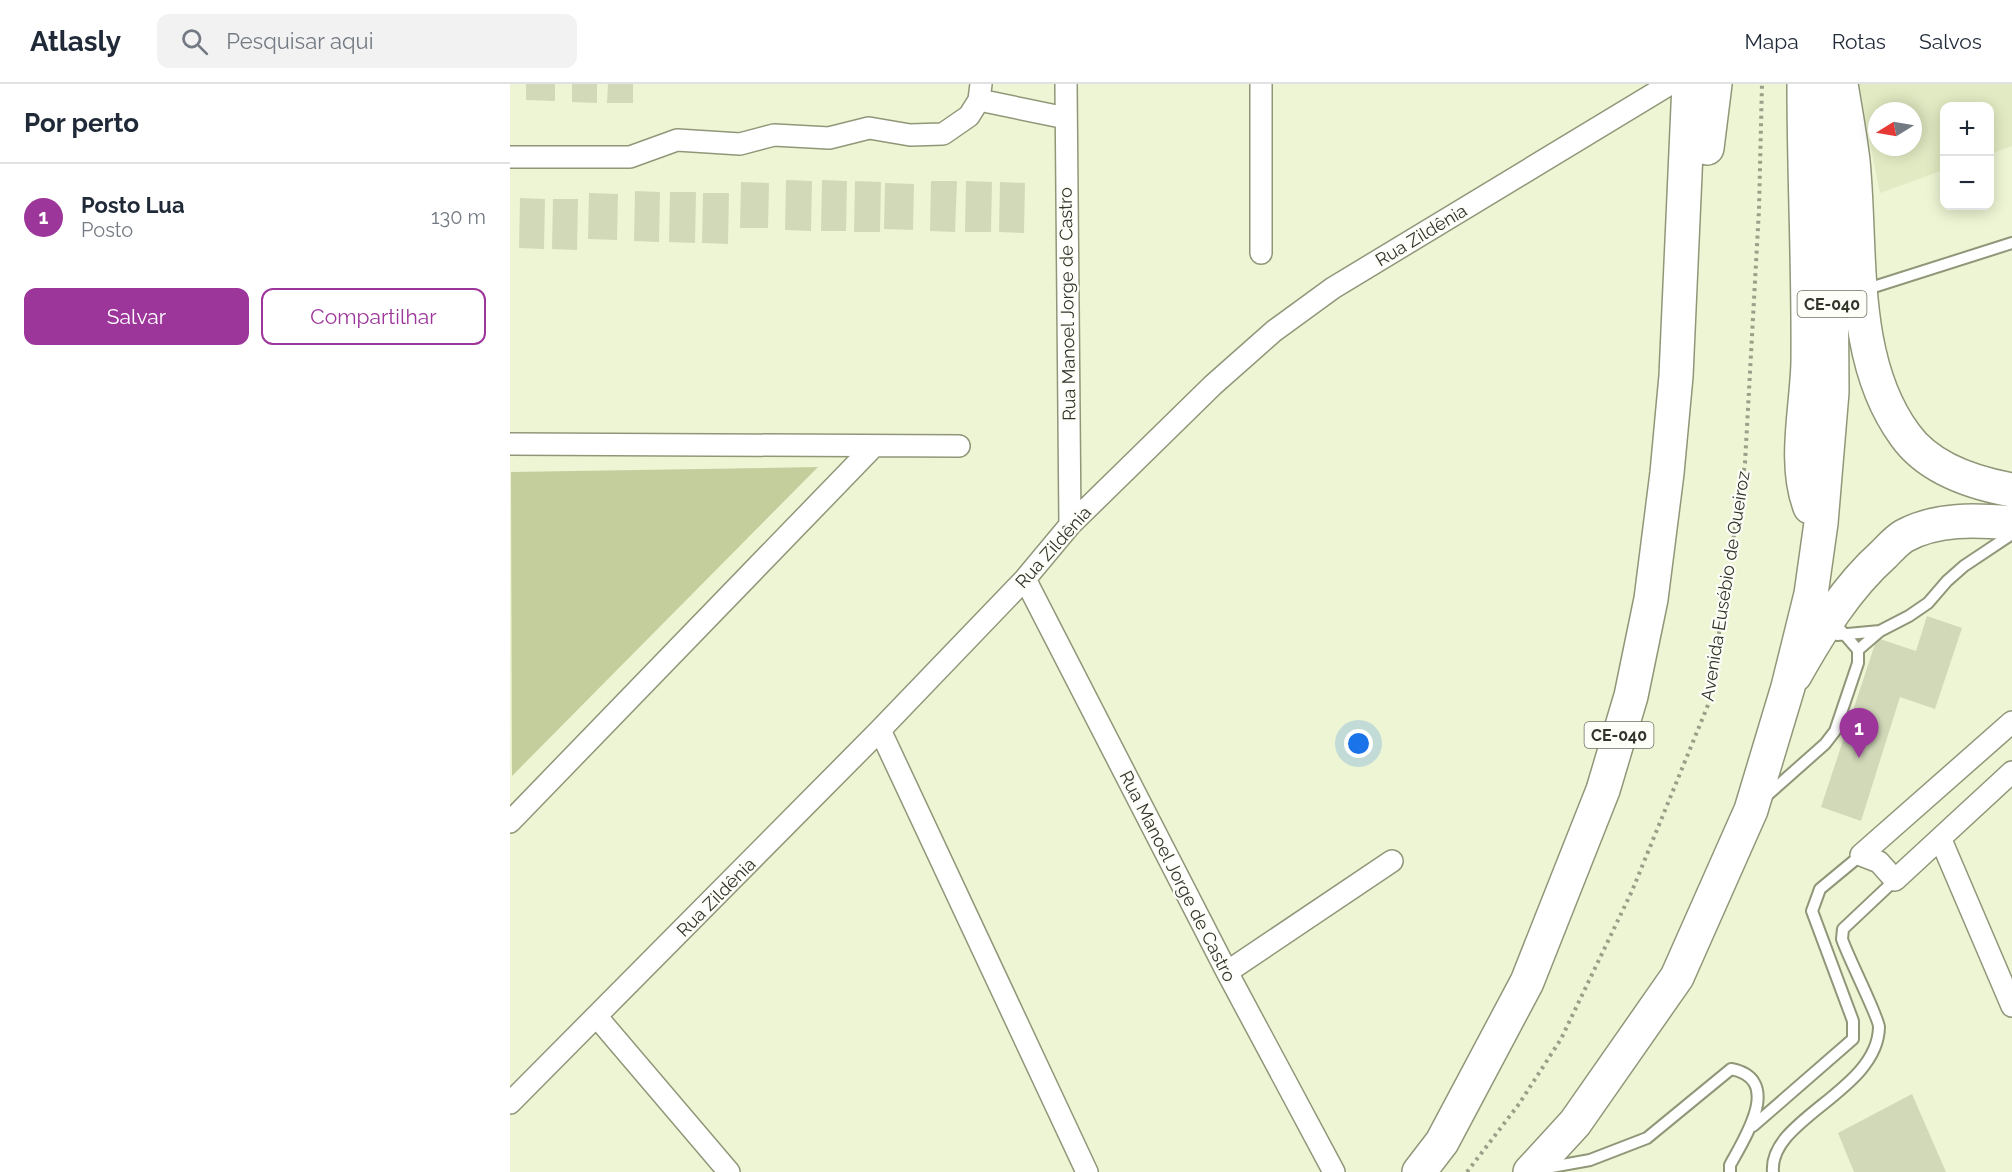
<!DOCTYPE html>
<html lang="pt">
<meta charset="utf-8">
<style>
body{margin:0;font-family:Raleway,sans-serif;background:#f2f2f3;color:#1f2937}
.controls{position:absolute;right:18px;top:18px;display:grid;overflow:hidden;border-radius:12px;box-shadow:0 3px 15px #0003}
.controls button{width:54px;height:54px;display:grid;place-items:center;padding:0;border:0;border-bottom:2px solid #e0e1e3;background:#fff;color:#1f2937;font:30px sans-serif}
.compass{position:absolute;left:1358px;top:18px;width:54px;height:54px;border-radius:50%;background:#fff;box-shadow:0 3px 15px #0003;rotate:259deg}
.you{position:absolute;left:849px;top:660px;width:21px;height:21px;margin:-15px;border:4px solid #fff;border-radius:50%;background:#1a73e8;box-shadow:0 0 0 9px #1a73e833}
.badge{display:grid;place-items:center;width:39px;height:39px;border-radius:50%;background:#9c369b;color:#fff;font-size:20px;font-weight:700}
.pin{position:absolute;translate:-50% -50px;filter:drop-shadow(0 2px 3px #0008)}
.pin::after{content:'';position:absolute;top:32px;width:21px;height:18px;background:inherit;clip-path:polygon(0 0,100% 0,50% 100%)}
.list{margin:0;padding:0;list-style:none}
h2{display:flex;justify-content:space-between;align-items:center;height:78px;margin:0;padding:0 24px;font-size:26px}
h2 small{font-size:20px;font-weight:400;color:#747a83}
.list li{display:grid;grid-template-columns:39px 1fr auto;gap:18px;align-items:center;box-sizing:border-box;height:108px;padding:0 24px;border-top:2px solid #e0e1e3}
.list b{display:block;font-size:22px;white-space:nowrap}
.list p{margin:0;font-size:20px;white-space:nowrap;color:#747a83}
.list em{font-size:20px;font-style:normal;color:#747a83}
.actions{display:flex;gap:12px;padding:18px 24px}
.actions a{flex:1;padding:14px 0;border:2px solid #9c369b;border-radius:12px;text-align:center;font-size:21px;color:#9c369b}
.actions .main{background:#9c369b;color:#fff}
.icon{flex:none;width:33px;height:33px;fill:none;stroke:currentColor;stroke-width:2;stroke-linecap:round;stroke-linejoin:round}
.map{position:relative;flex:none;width:1502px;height:1088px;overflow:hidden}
header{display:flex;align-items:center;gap:36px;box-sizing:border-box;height:84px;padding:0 30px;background:#fff;border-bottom:2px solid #e0e1e3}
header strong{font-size:28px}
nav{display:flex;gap:33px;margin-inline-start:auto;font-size:21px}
.search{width:420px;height:54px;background:#f2f2f3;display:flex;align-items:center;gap:15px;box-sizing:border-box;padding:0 21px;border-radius:12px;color:#747a83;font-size:22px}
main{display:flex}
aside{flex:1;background:#fff}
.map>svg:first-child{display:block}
</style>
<header>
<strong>Atlasly</strong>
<div class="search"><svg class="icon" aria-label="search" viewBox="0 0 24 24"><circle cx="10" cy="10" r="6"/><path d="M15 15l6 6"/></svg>Pesquisar aqui</div>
<nav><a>Mapa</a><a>Rotas</a><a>Salvos</a></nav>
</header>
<main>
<aside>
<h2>Por perto<small></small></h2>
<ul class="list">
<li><span class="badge">1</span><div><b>Posto Lua</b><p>Posto</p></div><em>130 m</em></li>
</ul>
<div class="actions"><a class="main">Salvar</a><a>Compartilhar</a></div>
</aside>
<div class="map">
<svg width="1502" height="1088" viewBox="0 0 1502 1088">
<rect width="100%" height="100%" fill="#edf5d4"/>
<!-- built -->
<path fill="#e1eac2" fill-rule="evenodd" d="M1348 0H1502V62L1480 70V22H1434V86L1370 109ZM1367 27H1403V63H1367Z"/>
<!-- green -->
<path fill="#c3ce9c" d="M308 383 2 692 1 388Z"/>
<!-- building -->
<path fill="#d1d9b9" d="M16 0H45V17L16 16Z
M62 0H87V19L62 18Z
M98 0H123V19H97Z
M276 96 302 97 301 147 275 146Z
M312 96 337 97 336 147H311Z
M345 97 371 98 370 148H344Z
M421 97H447L445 148 420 147Z
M456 97 482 98 481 148H455Z
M231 98 259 99 258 144H230Z
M490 98 515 99 514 149 489 148Z
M375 99 404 100 403 146 374 145Z
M125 107 150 108 149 158 124 157Z
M160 108H186L185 159 159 158Z
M79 109 108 110 107 156 78 155Z
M193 109H219L218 160 192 159Z
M10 114 35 115 34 165 9 164Z
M43 115H68L67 166 42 165Z
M1417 532 1452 544 1425 625 1390 613 1351 737 1311 723 1367 554 1406 567Z
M1402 1010 1436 1088H1344L1328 1049Z"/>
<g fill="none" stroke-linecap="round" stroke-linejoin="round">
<defs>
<path id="lane" d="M1354 206 1502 159
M1327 551 1370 547
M1348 566 1370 547 1399 532 1418 519 1437 497 1454 482 1502 450
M1254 714 1315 660 1325 647 1348 579V566L1323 537
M1243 1042 1343 955V937L1302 827 1310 805 1351 771
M1036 1084 1080 1076 1137 1054 1221 985C1274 995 1234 1055 1220 1081V1088
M1263 1088C1258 1035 1368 1007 1369 943 1369 934 1337 871 1332 855L1333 845 1385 796"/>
<path id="street" d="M556 0 560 441
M469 16 556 34
M0 73H120L167 56 230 60 264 51 319 54 359 44 400 51 433 50 459 32 469 16 471 0
M751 169V0
M0 360 449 362
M515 495 717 888 824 1088
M1502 638 1351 771 1369 778 1385 796 1502 688
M370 646 577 1088
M0 738 364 362
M1431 756 1502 922
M717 888 882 777
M87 933 219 1088
M0 1019 370 646 515 495 560 441 703 301 764 247 823 204 1160 0"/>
<path id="primary" d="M1331 0C1335 25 1340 51 1343 77 1352 166 1339 275 1395 351 1419 385 1463 399 1502 406
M1285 591C1310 547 1336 504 1374 470 1380 464 1387 456 1394 452 1427 434 1466 436 1502 439"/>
<path id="highway" d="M1294 0C1294 93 1299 185 1298 278 1297 324 1283 379 1300 423
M1197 64 1205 0
M909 1088 932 1058 1017 898 1093 706 1121 612 1141 515 1157 389 1166 292 1179 0
M1020 1088 1065 1039 1167 893 1241 726 1278 603 1301 510 1311 439 1322 308 1320 0"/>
</defs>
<!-- lane casing -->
<use href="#lane" stroke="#909779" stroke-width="14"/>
<!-- street casing -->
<use href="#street" stroke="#909779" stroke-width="24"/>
<!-- primary casing -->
<use href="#primary" stroke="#909779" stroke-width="36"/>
<!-- highway casing -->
<use href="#highway" stroke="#909779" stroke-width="36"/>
<!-- path -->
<path stroke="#9a9f88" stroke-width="4" stroke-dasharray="3 4.5" stroke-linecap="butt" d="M957 1088 1009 1020 1051 955 1122 807 1198 621 1235 379 1249 125 1252 0"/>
<!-- lane -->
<use href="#lane" stroke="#fff" stroke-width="10"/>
<!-- street -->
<use href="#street" stroke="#fff" stroke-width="21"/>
<!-- primary -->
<use href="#primary" stroke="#fff" stroke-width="33"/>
<!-- highway -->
<use href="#highway" stroke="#fff" stroke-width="33"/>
</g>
<g text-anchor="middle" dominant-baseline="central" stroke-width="4.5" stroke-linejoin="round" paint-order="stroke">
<!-- shield labels -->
<g fill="#fdfef8" stroke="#6e7166" stroke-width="1.5">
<rect x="1287.5" y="207" width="69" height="26" rx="4.5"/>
<rect x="1074.5" y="638" width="69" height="26" rx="4.5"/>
</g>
<g font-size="16" font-weight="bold" fill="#313428">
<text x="1322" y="220">CE-040</text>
<text x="1109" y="651">CE-040</text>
</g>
<!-- street labels -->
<g font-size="18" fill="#313428" stroke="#fdfef8">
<text transform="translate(911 151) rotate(-31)">Rua Zildênia</text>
<text transform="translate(557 220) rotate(-91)">Rua Manoel Jorge de Castro</text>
<text transform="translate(543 463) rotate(-48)">Rua Zildênia</text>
<text transform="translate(1215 502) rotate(-81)">Avenida Eusébio de Queiroz</text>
<text transform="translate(668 792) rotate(63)">Rua Manoel Jorge de Castro</text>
<text transform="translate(206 813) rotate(-45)">Rua Zildênia</text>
</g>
</g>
</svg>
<div class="controls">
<button>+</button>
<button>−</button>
</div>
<svg class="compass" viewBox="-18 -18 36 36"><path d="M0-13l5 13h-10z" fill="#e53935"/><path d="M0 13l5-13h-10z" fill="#747a83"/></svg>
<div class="you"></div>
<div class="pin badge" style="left:1349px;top:674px">1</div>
</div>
</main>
